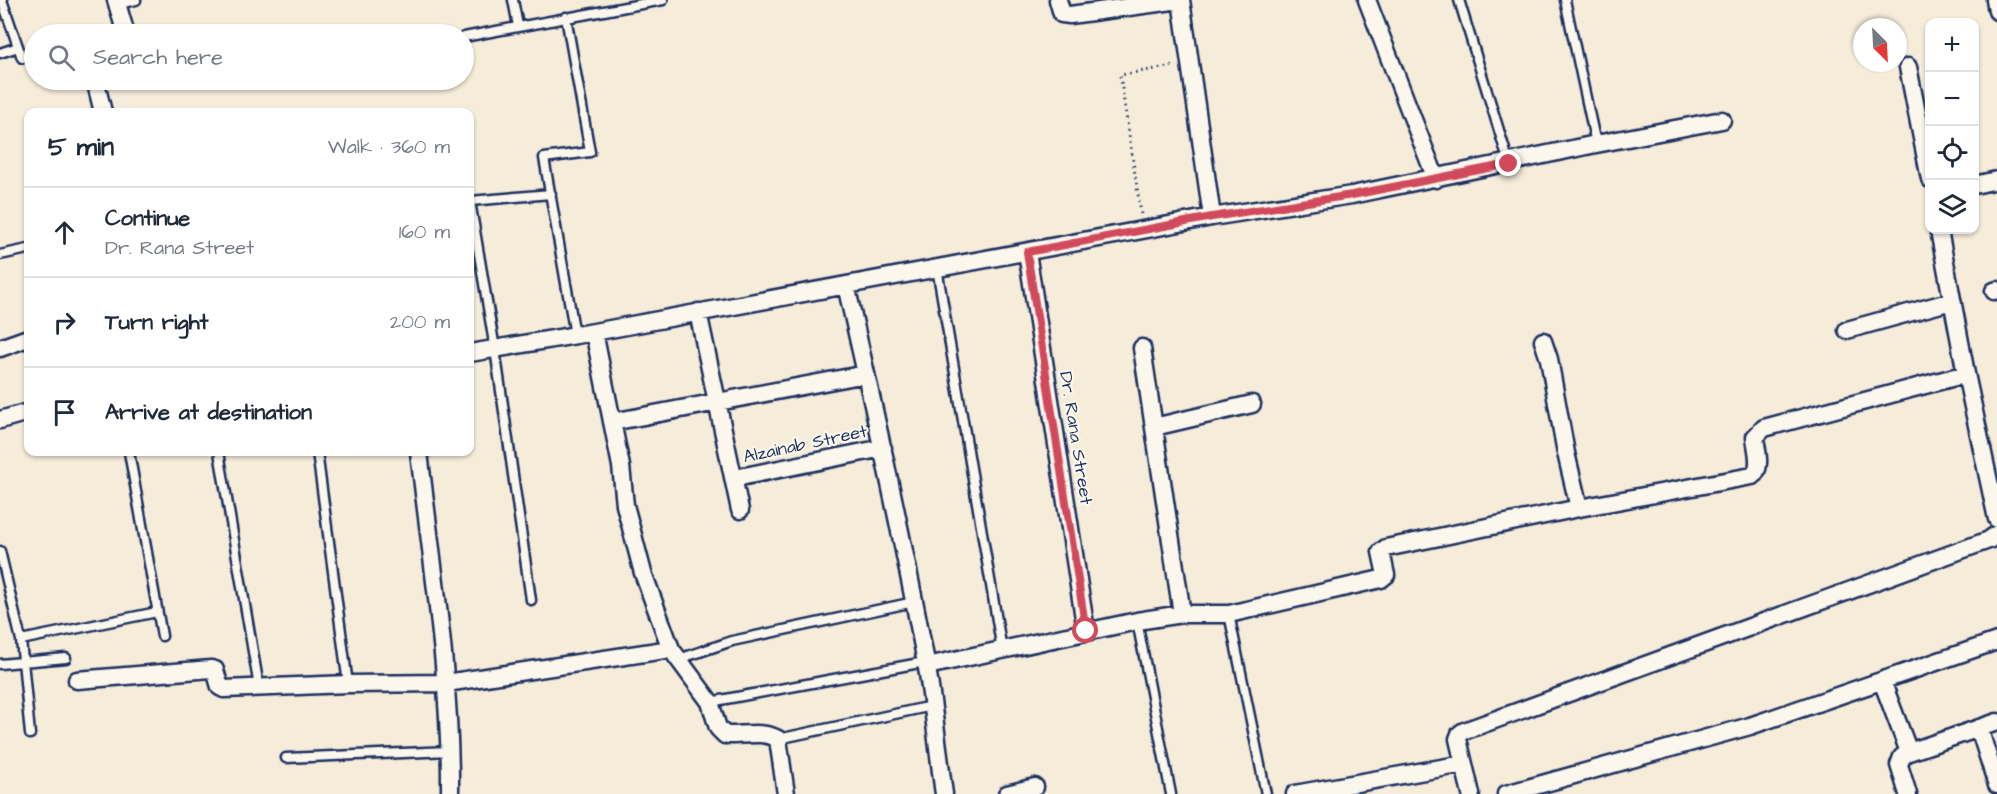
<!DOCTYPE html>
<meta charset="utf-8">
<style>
body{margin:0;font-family:"Architects Daughter",sans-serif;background:#f2f2f3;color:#1f2937}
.controls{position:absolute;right:18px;top:18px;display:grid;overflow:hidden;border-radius:12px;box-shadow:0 2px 4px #0004}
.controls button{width:54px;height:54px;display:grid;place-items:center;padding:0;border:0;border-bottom:2px solid #e0e1e3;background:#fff;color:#1f2937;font:30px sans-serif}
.compass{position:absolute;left:1853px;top:18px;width:54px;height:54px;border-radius:50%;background:#fff;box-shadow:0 2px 4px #0004;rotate:156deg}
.stop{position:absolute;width:18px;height:18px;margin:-14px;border:4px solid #d1495b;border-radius:50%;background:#fff}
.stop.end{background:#d1495b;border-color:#fff;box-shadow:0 2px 6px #0008}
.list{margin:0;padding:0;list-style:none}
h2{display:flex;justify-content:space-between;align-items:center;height:78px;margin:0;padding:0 24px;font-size:26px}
h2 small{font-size:20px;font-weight:400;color:#747a83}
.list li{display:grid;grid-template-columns:39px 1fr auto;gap:18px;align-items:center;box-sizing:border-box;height:90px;padding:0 24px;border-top:2px solid #e0e1e3}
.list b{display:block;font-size:22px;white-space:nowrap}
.list p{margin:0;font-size:20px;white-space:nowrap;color:#747a83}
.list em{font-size:20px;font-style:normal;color:#747a83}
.icon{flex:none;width:33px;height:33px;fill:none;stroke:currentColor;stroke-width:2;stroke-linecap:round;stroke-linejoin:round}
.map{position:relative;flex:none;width:1997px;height:794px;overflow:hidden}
.search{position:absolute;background:#fff;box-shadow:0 2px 4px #0004;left:24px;top:24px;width:450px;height:66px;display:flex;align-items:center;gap:15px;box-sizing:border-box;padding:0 21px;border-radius:33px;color:#747a83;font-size:22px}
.panel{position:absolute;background:#fff;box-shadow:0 2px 4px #0004;left:24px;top:108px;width:450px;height:348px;border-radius:12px}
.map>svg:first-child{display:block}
</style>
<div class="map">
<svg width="1997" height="794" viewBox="0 0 1997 794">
<rect width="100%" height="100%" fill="#f5ecda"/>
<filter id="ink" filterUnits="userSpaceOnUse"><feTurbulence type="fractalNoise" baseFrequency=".0167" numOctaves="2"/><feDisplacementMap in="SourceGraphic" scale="12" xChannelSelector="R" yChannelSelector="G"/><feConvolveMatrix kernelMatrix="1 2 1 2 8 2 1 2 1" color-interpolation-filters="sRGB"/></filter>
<g filter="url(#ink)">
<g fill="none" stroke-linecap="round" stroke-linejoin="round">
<defs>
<path id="service" d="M2 0 22 58 34 55
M513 0 518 26
M1459 0 1509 163
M1565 0 1596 144
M119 4 136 0
M566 17 590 152 544 158 575 335
M464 37 663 0
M0 53 18 47
M0 255 28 249
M937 268 1002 650
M129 452 162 636
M219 452 259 687
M317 452 348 684
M0 551 21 640 30 734
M531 600 495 349 470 201 551 194
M1229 614 1266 794
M1137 621 1171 794
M21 640 157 612
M679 659 732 641 914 602
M0 664 66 658
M710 702 925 662
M778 739 932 706
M286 758 450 751"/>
<path id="minor" d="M116 0 126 34
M1058 0 1062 14 1070 15 1180 0
M1181 0 1212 217
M1367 0 1436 179
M1995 0 1997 11
M1908 67 1930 179
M97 80 96 84 103 112
M1974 185 1997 180
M1939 230 1966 374 1997 519
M1027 252 1086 631
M846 285C875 412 903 539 927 668 934 709 938 752 944 794
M1994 291 1997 290
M698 312 740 510
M1847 330 1952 301
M594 332 621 466 625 505 643 573 671 649 710 702 718 728 725 735C741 736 763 730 778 739L786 794
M1543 341 1549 359 1566 453 1579 508
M0 348 28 338
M1142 348 1182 614
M470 353 594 332 1212 217 1352 195 1596 144 1722 120
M0 420 28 412
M612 422 866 374
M1154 427 1252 404
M419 452C432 565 451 679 450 794
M735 478 883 448
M927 666 1137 621 1182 614H1229L1381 579 1386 575 1381 552 1386 548 1579 508 1752 476C1763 468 1756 449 1755 437L1764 428 1966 374
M77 680 211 669 215 670 220 687 224 689 348 684 446 683 671 649
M1882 681 1909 752
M1979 728 1997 785
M1007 794 1035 787
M1295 794 1464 764
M1471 794 1458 739 1460 734 1464 731 1989 540 1997 534
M1506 794 1750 726 1997 641
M1908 794 1899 765 1902 757 1909 752 1997 722"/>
</defs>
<!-- service casing -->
<use href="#service" stroke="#1b2f5e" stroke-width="13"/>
<!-- minor casing -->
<use href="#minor" stroke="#1b2f5e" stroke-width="21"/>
<!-- path -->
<path stroke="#1b2f5e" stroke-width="3" stroke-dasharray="1.5 4.5" stroke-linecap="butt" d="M1141 214 1120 75 1173 66"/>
<!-- service -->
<use href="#service" stroke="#fbf7ec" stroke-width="8"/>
<!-- minor -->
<use href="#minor" stroke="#fbf7ec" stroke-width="16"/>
</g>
</g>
<g fill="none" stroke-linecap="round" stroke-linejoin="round" filter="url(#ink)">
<!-- route -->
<path stroke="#d1495b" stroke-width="8" d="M1086 631 1027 252 1212 217 1352 195 1509 164"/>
</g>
<g text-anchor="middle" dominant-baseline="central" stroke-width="4.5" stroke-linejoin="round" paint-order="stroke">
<!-- street labels -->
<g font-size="18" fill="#1b2f5e" stroke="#fbf7ec">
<text transform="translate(1076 438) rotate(81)">Dr. Rana Street</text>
<text transform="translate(805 444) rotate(-12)">Alzainab Street</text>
</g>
</g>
</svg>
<div class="controls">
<button>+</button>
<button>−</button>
<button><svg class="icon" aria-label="locate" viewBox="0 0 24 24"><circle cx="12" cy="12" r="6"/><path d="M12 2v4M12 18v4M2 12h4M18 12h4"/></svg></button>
<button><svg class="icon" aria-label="layers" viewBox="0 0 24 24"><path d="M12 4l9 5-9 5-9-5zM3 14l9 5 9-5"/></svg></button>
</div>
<svg class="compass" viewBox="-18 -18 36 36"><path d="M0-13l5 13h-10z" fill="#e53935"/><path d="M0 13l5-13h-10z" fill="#747a83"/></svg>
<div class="stop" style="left:1086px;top:631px"></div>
<div class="stop end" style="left:1509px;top:164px"></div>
<div class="search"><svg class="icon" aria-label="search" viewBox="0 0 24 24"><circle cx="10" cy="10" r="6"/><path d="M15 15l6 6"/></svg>Search here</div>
<section class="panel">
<h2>5 min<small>Walk · 360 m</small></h2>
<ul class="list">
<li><svg class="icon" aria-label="ahead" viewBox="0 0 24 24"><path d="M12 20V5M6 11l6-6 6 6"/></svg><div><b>Continue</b><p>Dr. Rana Street</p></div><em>160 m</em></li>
<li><svg class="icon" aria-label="right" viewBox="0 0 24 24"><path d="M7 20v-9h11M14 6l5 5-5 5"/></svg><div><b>Turn right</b></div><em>200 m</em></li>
<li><svg class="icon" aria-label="arrive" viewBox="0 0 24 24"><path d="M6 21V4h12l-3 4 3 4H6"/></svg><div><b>Arrive at destination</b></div></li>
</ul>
</section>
</div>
